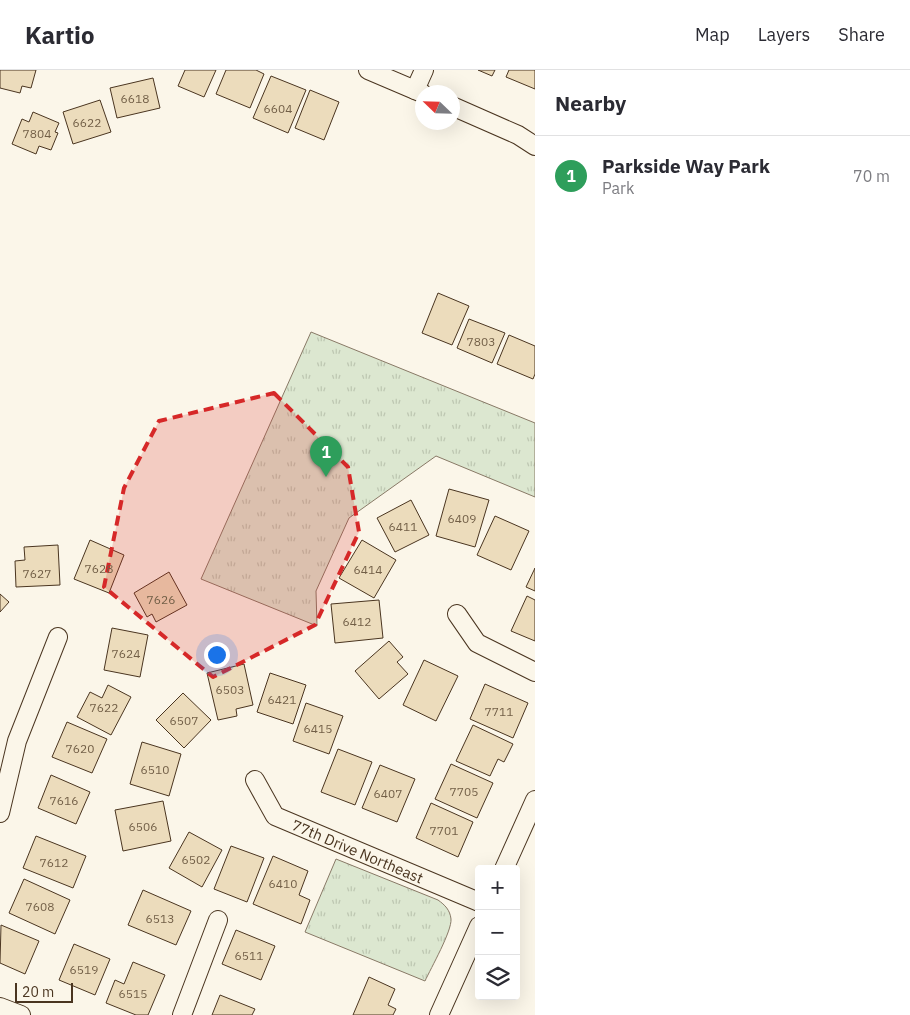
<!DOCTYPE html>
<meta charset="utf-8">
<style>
body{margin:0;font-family:"IBM Plex Sans",sans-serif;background:#f7f7f7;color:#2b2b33}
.controls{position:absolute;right:15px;bottom:15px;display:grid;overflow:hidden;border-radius:5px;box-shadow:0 5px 20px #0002}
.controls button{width:45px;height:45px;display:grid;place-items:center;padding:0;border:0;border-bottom:1px solid #e1e1e2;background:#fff;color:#2b2b33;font:25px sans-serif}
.compass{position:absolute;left:415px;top:15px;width:45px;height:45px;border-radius:50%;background:#fff;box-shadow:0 5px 20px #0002;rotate:293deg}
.scale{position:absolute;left:15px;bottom:12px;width:58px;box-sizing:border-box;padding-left:5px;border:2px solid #4a3520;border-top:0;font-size:14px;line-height:18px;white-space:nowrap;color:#4a3520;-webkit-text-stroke:4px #fbf6e9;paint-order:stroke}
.you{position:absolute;left:216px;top:584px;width:18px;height:18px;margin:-12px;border:4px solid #fff;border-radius:50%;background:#1a73e8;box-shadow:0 0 0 8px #1a73e833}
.badge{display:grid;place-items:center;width:32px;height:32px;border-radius:50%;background:#c62828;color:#fff;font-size:16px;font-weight:700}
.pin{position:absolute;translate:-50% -41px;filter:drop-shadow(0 1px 2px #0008)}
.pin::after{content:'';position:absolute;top:26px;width:18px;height:15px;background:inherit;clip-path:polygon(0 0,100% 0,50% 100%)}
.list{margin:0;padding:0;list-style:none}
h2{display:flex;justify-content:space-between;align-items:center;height:65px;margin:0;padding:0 20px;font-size:21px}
h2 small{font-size:16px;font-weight:400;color:#7c7c81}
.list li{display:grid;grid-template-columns:32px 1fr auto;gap:15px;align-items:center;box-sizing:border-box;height:80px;padding:0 20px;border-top:1px solid #e1e1e2}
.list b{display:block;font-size:19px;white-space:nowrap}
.list p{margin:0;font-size:16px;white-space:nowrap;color:#7c7c81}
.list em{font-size:16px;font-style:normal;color:#7c7c81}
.icon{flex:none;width:28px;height:28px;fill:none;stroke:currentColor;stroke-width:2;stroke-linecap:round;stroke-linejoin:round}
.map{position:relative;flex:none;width:535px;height:945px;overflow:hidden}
header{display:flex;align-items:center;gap:30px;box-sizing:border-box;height:70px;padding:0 25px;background:#fff;border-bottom:1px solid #e1e1e2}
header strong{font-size:24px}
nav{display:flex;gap:28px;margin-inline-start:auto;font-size:18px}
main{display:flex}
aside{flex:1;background:#fff}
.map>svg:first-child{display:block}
</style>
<header>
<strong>Kartio</strong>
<nav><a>Map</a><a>Layers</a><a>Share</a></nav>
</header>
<main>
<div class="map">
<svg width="535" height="945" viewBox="0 0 535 945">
<defs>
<pattern id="park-tufts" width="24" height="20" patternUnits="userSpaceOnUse" patternTransform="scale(1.25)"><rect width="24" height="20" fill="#dce7d0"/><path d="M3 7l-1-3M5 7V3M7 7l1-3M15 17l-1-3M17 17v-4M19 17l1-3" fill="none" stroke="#bec7b2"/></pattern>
</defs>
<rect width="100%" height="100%" fill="#fbf6e9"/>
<!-- park -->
<path fill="url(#park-tufts)" stroke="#887966" d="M311 262 535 353V427L436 386 349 448 316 521 317 556 201 509Z
M336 789 438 830C445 835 450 840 451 849 452 861 431 898 425 911L305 862Z"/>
<!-- building -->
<path fill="#ecdcbc" stroke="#4a3520" d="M0 0H36L31 18 22 16 20 23 0 18Z
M185 0H216L204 27 178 16Z
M226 0H256L264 4 250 38 216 24Z
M478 0H495L492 6Z
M509 0H535V19L506 7Z
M271 6 306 20 288 63 253 48Z
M153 8 160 38 117 48 110 18Z
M310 20 339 32 324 70 295 58Z
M100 30 111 62 73 74 63 42Z
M33 42 59 53 55 62 58 63 51 80 39 76 36 84 12 74 22 49 29 52Z
M438 223 469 236 452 275 422 263Z
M469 249 505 263 492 293 457 278Z
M509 265 535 276V304L533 309 497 294Z
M449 419 489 430 475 477 436 466Z
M411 430 429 465 395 482 377 448Z
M495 446 529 461 511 500 477 485Z
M90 470 124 485 109 523 74 509Z
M362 470 396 490 374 528 339 508Z
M58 475 60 515 16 517 15 491 25 490 24 477Z
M535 498V521L526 517Z
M169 502 187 535 156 552 152 544 147 547 134 523Z
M0 524 9 532 0 542Z
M527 526 535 530V571L511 561Z
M379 530 383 568 335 573 331 534Z
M112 558 148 565 140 607 104 600Z
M389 571 403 587 397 592 408 604 379 629 355 601Z
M424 590 458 606 436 651 403 635Z
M244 594 253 635 236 639 237 646 218 650 207 603Z
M270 603 306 615 293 654 257 642Z
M485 614 528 633 513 668 470 649Z
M108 615 131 627 111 665 77 647 90 622 102 628Z
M183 623 211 650 184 678 156 650Z
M306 633 343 646 329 684 293 671Z
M67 652 107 669 92 703 52 687Z
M473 655 513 674 504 692 498 689 490 706 456 691Z
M142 672 181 684 169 726 130 714Z
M338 679 372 692 355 735 321 722Z
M451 694 493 713 477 748 435 729Z
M380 695 415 709 397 752 362 738Z
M51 705 90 722 76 754 38 738Z
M163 731 171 771 123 781 115 740Z
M431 733 473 752 458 787 416 768Z
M189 762 222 780 202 817 169 798Z
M36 766 86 786 73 818 23 798Z
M231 776 264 788 247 832 214 819Z
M273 786 308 801 299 825 310 830 301 854 253 834Z
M24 809 70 830 55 864 9 843Z
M143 820 191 841 176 875 128 855Z
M1 855 39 871 25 904 0 893Z
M236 860 275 876 261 910 222 894Z
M74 874 110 889 95 925 59 910Z
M133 892 165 905 148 945H136L106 933 115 910 124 914Z
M369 907 395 919 388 935 396 939 393 945H353Z
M220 925 255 939 252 945H212Z"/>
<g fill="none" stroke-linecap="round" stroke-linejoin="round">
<defs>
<g id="street">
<path d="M368 0 422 23"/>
<path d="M415 20 424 0"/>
<path d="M452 36 518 65 535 76"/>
<path d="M457 544 477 573 535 602"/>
<path id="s1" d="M255 710 275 746 479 832"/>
<path d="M0 743 17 671 58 567"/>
<path d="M504 799 535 730"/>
<path d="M0 937 21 945"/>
<path d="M182 945 218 850"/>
<path d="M439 945 479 856"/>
</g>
</defs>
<!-- street casing -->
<use href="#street" stroke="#4a3520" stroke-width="20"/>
<!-- street -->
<use href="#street" stroke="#fbf6e9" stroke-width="18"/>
</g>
<!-- marked area -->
<path fill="#d62828" fill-opacity="0.2" stroke="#d62828" stroke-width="4" stroke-dasharray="10 6" stroke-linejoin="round" d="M274 323 348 397 359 462 315 555 213 607 104 517 124 418 159 351Z"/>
<g text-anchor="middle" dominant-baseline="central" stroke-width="4" stroke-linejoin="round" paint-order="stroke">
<!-- number labels -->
<g font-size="12" fill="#725f47">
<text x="135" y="28">6618</text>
<text x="278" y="38">6604</text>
<text x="87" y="52">6622</text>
<text x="37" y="63">7804</text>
<text x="481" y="271">7803</text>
<text x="462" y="448">6409</text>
<text x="403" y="456">6411</text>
<text x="99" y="498">7628</text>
<text x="368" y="499">6414</text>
<text x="37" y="503">7627</text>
<text x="161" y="529">7626</text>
<text x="357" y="551">6412</text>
<text x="126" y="583">7624</text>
<text x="230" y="619">6503</text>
<text x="282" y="629">6421</text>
<text x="104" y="637">7622</text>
<text x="499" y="641">7711</text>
<text x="184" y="650">6507</text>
<text x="318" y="658">6415</text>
<text x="80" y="678">7620</text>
<text x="155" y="699">6510</text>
<text x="464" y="721">7705</text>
<text x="388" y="723">6407</text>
<text x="64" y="730">7616</text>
<text x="143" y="756">6506</text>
<text x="444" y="760">7701</text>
<text x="196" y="789">6502</text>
<text x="54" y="792">7612</text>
<text x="283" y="813">6410</text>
<text x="40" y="836">7608</text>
<text x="160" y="848">6513</text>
<text x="249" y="885">6511</text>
<text x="84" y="899">6519</text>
<text x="133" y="923">6515</text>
</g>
<!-- street labels -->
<g font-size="15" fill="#4a3520" stroke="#fbf6e9">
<text stroke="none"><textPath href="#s1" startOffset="131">77th Drive Northeast</textPath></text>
</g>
</g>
</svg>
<div class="controls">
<button>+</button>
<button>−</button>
<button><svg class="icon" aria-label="layers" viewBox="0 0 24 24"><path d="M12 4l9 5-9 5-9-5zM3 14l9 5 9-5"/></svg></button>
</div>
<svg class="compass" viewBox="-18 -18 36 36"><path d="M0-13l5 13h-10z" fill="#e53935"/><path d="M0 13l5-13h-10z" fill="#7c7c81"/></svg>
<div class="scale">20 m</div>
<div class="you"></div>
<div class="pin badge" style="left:326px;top:407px;background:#2e9e5b">1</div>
</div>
<aside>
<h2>Nearby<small></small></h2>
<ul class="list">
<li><span class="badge" style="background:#2e9e5b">1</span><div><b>Parkside Way Park</b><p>Park</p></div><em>70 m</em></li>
</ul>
</aside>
</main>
